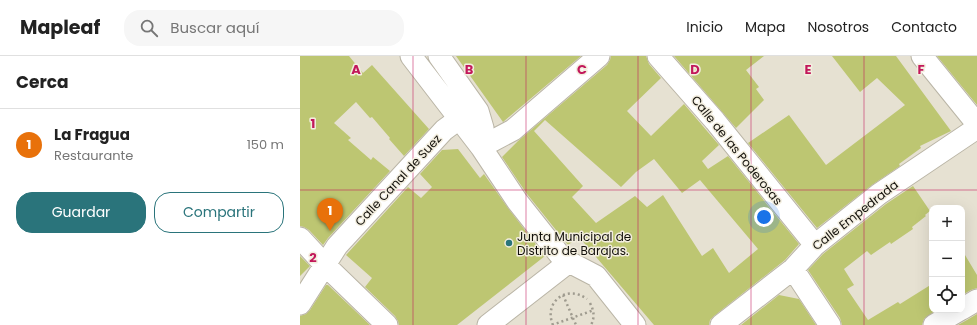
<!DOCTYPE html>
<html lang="es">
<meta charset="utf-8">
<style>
body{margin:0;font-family:Poppins,sans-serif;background:#f6f6f6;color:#222}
.controls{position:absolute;right:12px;bottom:12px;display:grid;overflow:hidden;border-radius:8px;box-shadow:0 4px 16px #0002}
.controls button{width:36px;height:36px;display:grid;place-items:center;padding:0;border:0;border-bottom:1px solid #e0e0e0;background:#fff;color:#222;font:20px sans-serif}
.you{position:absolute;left:464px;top:161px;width:14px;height:14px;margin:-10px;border:3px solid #fff;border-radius:50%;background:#1a73e8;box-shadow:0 0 0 6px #1a73e833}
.badge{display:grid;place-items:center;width:26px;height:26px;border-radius:50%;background:#2a747b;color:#fff;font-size:13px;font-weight:700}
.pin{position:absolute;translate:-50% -33px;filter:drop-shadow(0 1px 2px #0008)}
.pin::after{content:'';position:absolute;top:21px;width:14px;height:12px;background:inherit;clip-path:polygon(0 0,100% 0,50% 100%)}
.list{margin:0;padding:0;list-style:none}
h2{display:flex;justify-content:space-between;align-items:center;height:52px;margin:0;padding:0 16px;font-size:17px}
h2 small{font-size:13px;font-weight:400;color:#767676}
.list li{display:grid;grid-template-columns:26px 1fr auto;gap:12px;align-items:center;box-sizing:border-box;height:72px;padding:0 16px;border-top:1px solid #e0e0e0}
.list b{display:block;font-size:15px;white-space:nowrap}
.list p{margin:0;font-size:13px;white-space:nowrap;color:#767676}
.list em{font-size:13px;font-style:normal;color:#767676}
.actions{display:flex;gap:8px;padding:12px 16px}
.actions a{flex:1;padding:9px 0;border:1px solid #2a747b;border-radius:16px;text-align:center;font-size:14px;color:#2a747b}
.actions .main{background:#2a747b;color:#fff}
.icon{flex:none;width:22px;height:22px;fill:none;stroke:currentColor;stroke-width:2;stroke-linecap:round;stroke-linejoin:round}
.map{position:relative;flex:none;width:677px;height:269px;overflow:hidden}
header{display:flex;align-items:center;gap:24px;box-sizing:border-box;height:56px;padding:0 20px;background:#fff;border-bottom:1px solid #e0e0e0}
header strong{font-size:19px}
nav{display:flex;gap:22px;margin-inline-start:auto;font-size:14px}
.search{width:280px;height:36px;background:#f6f6f6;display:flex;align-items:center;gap:10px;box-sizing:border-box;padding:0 14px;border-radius:16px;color:#767676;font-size:15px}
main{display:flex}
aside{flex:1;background:#fff}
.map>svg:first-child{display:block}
</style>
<header>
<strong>Mapleaf</strong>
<div class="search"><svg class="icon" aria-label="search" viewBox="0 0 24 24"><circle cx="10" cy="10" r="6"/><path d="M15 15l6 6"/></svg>Buscar aquí</div>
<nav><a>Inicio</a><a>Mapa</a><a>Nosotros</a><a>Contacto</a></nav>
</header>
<main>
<aside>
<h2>Cerca<small></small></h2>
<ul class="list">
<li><span class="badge" style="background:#e8710a">1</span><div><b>La Fragua</b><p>Restaurante</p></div><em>150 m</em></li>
</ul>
<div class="actions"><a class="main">Guardar</a><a>Compartir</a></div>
</aside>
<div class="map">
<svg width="677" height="269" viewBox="0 0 677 269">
<rect width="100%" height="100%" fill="#e6e1d2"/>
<!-- building -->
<path fill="#bdc672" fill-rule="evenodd" d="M0 0H49L63 17 72 9 129 73 104 100 89 83 90 82 72 61 70 62 56 46 34 67 51 82 48 84 71 104 73 101 90 115 28 182 23 189 9 174 4 171 0 170Z
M156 0H281L203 66Z
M311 0H346L349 8 361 22 327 55 351 80 384 48 419 89 402 105 408 113 428 100 499 188 485 204 414 260 410 264 409 269H354L279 181 268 189 227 138 202 101 218 85 307 9 310 4ZM245 64 321 131 336 116 354 103 382 137 400 124 458 193 429 217 413 192 402 200 363 139 347 151 335 140 296 167 272 141 283 130 234 75Z
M374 0H464L446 14 459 31 456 33 464 44 436 72Z
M532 0H596L651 75 620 90 621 92 599 108 600 110 572 129 517 172 448 87 489 59 526 109 605 49 577 22 560 36Z
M637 0H677V49Z
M158 93 180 122 184 118 208 152 245 200 157 269H99L98 265 95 260 65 231 72 222 46 199 108 131 121 142 132 131 120 118 142 94Z
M613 130 630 155 625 159 626 160 612 171 613 173 591 188 590 186 571 199 567 195 544 213 554 229 547 233 568 264 598 246 600 248 632 228V254H636L624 263 622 269H542L540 262 508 214 523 198 586 148Z
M662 194 677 219V232L671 234 662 239Z
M0 200 10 210 0 220Z
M26 229H28L70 269H0V260L6 258 10 254Z
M479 239 499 243 516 269H441Z
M677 258V269H658L667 264Z"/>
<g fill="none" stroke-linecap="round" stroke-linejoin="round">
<defs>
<path id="minor" d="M111 0 181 91 217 145 259 198 269 206 296 220 335 269
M139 0 178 55 183 72 181 91
M358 0 415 65 515 189
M622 0 677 68
M181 91 213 74 299 0
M0 182 25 209 87 269
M493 213 530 269
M0 248 37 190 144 74 159 63
M662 253 677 244
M188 269 269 206
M421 269 493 213 515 189 579 138 677 72
M634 269 660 254"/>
</defs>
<!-- minor casing -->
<use href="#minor" stroke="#bab5a6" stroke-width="23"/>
<!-- path -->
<path stroke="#9f9b8f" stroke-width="2.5" stroke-dasharray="2 3" stroke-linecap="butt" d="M263 239 276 269
M290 247C294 255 295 261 291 269
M252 269 294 254
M253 269C243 246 267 228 287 243"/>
<!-- minor -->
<use href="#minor" stroke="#fff" stroke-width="21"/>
</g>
<!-- grid -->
<path fill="none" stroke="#c2185b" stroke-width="1" stroke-opacity="0.55" d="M113 0V269M226 0V269M338 0V269M451 0V269M564 0V269M0 134H677"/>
<!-- markers -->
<circle fill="#2a747b" stroke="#f3eedf" stroke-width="1.5" cx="209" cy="187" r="4"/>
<g text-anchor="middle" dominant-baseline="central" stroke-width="3" stroke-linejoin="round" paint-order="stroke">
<!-- street labels -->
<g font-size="12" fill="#12100b" stroke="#f3eedf">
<text transform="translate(437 94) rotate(51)">Calle de las Poderosas</text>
<text transform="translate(98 124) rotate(-47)">Calle Canal de Suez</text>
<text transform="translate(555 159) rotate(-38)">Calle Empedrada</text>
</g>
<!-- poi labels -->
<g font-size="12" fill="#12100b" stroke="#f3eedf" text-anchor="start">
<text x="217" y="180">Junta Municipal de<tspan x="217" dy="14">Distrito de Barajas.</tspan></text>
</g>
</g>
<g font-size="13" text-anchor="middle" font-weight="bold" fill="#c2185b" stroke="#f3eedf" stroke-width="3" stroke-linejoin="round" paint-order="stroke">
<text x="56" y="18">A</text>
<text x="169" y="18">B</text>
<text x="282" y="18">C</text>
<text x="395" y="18">D</text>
<text x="508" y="18">E</text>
<text x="621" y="18">F</text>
<text x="13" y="72">1</text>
<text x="13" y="206">2</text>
</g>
</svg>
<div class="controls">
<button>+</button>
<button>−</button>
<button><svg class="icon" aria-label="locate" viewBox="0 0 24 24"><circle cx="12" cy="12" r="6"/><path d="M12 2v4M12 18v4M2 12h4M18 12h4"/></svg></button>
</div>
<div class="you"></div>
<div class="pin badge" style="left:30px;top:175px;background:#e8710a">1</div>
</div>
</main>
